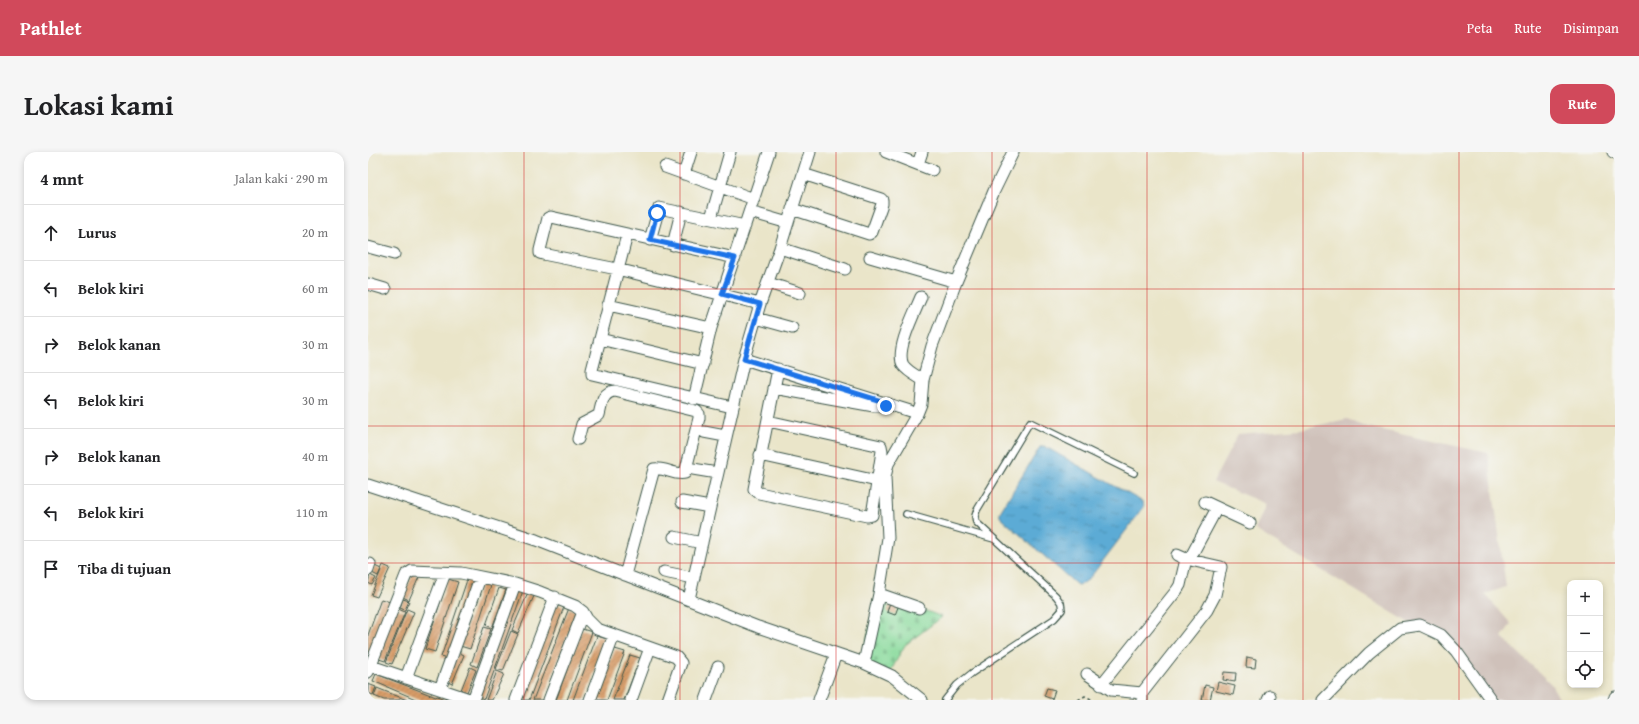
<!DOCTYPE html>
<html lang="id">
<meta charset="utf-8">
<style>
body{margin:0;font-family:"Gentium Book Plus",serif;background:#f6f6f6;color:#202124}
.controls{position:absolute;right:12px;bottom:12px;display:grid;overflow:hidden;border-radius:8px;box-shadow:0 2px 6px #0003}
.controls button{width:36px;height:36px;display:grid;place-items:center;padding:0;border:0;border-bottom:1px solid #e0e0e0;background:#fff;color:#202124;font:20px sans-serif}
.stop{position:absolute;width:12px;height:12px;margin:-9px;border:3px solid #1a73e8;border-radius:50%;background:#fff}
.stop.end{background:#1a73e8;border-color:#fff;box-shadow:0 1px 4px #0008}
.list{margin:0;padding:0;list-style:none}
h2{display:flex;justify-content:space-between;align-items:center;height:52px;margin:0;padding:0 16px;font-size:17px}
h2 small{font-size:13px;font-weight:400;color:#757577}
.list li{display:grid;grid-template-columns:26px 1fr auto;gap:12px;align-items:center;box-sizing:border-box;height:56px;padding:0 16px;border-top:1px solid #e0e0e0}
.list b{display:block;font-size:15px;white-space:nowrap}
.list em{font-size:13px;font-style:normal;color:#757577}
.icon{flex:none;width:22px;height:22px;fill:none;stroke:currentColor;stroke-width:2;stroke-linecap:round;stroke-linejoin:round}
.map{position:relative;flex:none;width:1247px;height:548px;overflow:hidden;border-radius:12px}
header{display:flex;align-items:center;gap:24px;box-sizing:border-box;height:56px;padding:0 20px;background:#d1495b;color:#fff}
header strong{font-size:19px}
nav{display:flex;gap:22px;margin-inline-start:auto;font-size:14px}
.intro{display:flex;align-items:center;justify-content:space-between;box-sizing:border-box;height:96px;padding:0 24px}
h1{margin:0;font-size:28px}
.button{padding:10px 18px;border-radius:12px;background:#d1495b;color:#fff;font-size:14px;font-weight:700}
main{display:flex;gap:24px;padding:0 24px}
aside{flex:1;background:#fff;border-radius:12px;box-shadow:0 2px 6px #0003}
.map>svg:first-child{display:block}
</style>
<header>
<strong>Pathlet</strong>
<nav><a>Peta</a><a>Rute</a><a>Disimpan</a></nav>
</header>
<div class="intro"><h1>Lokasi kami</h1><a class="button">Rute</a></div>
<main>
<aside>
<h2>4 mnt<small>Jalan kaki · 290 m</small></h2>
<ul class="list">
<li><svg class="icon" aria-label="ahead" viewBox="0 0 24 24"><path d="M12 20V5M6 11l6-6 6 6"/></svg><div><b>Lurus</b></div><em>20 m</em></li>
<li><svg class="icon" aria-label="left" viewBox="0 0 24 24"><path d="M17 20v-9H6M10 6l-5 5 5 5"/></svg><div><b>Belok kiri</b></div><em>60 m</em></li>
<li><svg class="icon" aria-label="right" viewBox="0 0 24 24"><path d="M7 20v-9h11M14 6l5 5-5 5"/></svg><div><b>Belok kanan</b></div><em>30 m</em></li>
<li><svg class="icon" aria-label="left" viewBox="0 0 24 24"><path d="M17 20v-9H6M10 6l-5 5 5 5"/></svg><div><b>Belok kiri</b></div><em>30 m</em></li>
<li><svg class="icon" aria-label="right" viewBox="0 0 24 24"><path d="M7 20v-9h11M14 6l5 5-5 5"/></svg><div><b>Belok kanan</b></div><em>40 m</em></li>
<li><svg class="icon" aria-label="left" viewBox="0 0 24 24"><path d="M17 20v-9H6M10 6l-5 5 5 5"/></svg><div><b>Belok kiri</b></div><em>110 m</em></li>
<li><svg class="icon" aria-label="arrive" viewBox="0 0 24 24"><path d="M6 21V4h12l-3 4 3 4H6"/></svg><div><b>Tiba di tujuan</b></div></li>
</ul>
</aside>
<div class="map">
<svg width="1247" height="548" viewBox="0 0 1247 548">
<defs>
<pattern id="cemetery-stones" width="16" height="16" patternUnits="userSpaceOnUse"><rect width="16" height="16" fill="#88da9b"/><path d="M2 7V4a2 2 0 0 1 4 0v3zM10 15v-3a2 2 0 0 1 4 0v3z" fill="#75bc86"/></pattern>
<pattern id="water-ripples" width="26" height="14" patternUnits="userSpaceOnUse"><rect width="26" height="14" fill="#5babd5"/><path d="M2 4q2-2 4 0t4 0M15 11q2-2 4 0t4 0" fill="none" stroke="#4b8cae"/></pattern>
<pattern id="building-hatch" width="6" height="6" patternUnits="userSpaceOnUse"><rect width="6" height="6" fill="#d79b68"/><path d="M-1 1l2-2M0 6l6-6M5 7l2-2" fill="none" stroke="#ae8056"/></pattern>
</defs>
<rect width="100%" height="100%" fill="#f6f6f2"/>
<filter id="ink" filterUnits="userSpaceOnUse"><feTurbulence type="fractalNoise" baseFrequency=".025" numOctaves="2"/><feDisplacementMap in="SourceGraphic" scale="8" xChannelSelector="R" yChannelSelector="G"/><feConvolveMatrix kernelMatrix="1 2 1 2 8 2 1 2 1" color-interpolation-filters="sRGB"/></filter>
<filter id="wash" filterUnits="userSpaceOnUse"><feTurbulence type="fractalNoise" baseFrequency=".012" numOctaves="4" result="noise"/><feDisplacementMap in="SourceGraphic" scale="16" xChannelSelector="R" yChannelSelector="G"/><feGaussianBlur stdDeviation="0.9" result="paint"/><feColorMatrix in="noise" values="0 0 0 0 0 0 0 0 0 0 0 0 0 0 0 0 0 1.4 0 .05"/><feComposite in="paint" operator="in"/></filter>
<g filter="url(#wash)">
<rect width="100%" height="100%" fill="#eae5c9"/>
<!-- industrial -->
<path fill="#cfc1ba" d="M979 267 1000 275 1120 301 1138 435 1117 442 1143 472 1134 485 1183 532 1192 548H1114L1080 490 1050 476 887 378 898 352 845 330 870 282 933 277Z"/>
<!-- cemetery -->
<path fill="url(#cemetery-stones)" stroke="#548c68" d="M509 440 574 465 537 493 522 520 494 509Z"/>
<!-- water -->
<path fill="url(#water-ripples)" stroke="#3d7484" d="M676 294 775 350 776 355 721 427 714 432 709 433 632 365V360L672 295Z"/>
<g id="blocks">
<!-- building -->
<path fill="url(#building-hatch)" d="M15 413 22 416 9 445 3 443Z
M7 414 13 417 10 424 4 421Z
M45 422 51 425 41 448 35 445Z
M2 423 8 426 4 433 0 431Z
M100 425 107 428 81 508 73 505Z
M80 427 90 430 67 500 57 497Z
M114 429 123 433 102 497 92 494Z
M148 433 156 436 116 547 107 544Z
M131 436 138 438 124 476 118 473Z
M160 441 166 444 150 481 144 478Z
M13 447 22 450 2 503 0 502V483Z
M35 447 41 449 37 458 32 456Z
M523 447 532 450 527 463 519 460Z
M188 451 196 455 161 548H151Z
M28 456 37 460 17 509 8 506Z
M201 456 209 459 175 548H165Z
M39 457 46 460 24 512 18 510Z
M116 475 123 477 109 515 103 512Z
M214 477 224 480 199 548H188Z
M143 479 150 482 135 519 128 517Z
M229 484 239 487 216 548H205Z
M247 497 257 500 239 548H228Z
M90 500 96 503 84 532 78 529Z
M262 503 272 506 256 548H245Z
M879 505 888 507 887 516 878 515Z
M102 515 108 518 99 540 93 538Z
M129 519 136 522 124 548H118Z
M856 520 868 521 867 530 855 528Z
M8 522 68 545 69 544 79 548H50L5 529Z
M850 530 867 534 865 543 848 539Z
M0 532 8 535 5 543 0 541Z
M837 533 845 535 842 548H834Z
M9 536 39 548H16L6 544Z
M679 536 687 538 684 547 676 544Z"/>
</g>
</g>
<g filter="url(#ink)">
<use href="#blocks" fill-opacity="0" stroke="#3d564a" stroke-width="1"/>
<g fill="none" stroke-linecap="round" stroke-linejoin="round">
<defs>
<path id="service" d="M538 362 626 387
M577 548 589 533 604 521 686 467 694 458 693 451 688 444 608 370 607 364 609 358 662 270 766 321"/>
<path id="minor" d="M518 0 564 18
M1245 0 1247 1
M550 12 554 0
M297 15 386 47
M316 22 323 0
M424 57 501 82 504 80 514 52V48L513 47 435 22
M382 60 420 71
M343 66 362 0
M259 83 224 218V222L364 255
M282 88 291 56 377 74
M305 93 313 60
M0 95 26 102
M412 96 477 117
M502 105 588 130
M367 106 183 65 180 66 172 98V101L175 102 249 117 392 152
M400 131 432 141
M0 132 17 137
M553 145C547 160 527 198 535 213 540 220 549 224 555 228
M240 153 343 176
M388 166 424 176
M232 187 335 212
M376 207 542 259
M406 236 506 254H514
M326 247 343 176 401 0
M400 269 513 294 514 299 504 363 499 364 391 341 386 337 410 217
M336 280 357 284
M210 287 214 272 231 263C234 252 234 240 247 239L328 259 331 262V266L317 321C307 324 297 315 286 317L257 423
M392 303 509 329
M325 317 349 321
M0 333 168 388 390 475 496 511 524 524 554 548
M314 350 342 355
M837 350 882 371
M306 385 334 391
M821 408 849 356
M0 418 2 412
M296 420 326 426
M511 442 551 456
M321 447 376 207 392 152 412 96 442 0
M496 511 511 442 520 386 517 325 520 312 549 262 553 252 555 228 564 194 588 130 626 39 645 0
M0 513 104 548
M0 520 38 423 44 419 93 421 147 432 172 440 207 454 215 460 219 467 229 477 308 505 313 511 300 548
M719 522 743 538 774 541
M38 526 77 421
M733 533 809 438 812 433 818 407
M72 537 112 426
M105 548 147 432
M148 548 187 445
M181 548 215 460
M222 548 246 483
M263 548 282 496
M338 548 350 515
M451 548 468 502
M774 548V541L839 458 847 443 853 415 818 407 809 403
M900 548 902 544
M955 548 1001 501 1032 476 1052 473 1073 483 1088 499 1123 548
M1246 548 1247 545"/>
</defs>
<!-- service casing -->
<use href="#service" stroke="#3d564a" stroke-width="8"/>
<!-- minor casing -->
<use href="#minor" stroke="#3d564a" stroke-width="13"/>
<!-- path -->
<path stroke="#3d564a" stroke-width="1.5" stroke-dasharray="3 3" stroke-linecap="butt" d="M710 548 717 544 725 548"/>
<!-- service -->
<use href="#service" stroke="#fff" stroke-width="5.5"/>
<!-- minor -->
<use href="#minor" stroke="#fff" stroke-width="11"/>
</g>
</g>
<g fill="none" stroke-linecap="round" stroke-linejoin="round" filter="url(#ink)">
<!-- route -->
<path stroke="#1a73e8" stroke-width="5" d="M289 61 282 88 367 106 354 142 392 152 376 207 523 252 518 254"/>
</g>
<!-- grid -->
<path fill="none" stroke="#d62828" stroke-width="1" stroke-opacity="0.55" d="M156 0V548M312 0V548M468 0V548M624 0V548M779 0V548M935 0V548M1091 0V548M0 137H1247M0 274H1247M0 411H1247"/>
</svg>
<div class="controls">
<button>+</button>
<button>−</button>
<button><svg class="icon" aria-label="locate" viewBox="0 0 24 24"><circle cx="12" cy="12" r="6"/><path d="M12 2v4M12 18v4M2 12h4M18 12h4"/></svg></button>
</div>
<div class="stop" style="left:289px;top:61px"></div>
<div class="stop end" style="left:518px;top:254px"></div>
</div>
</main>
